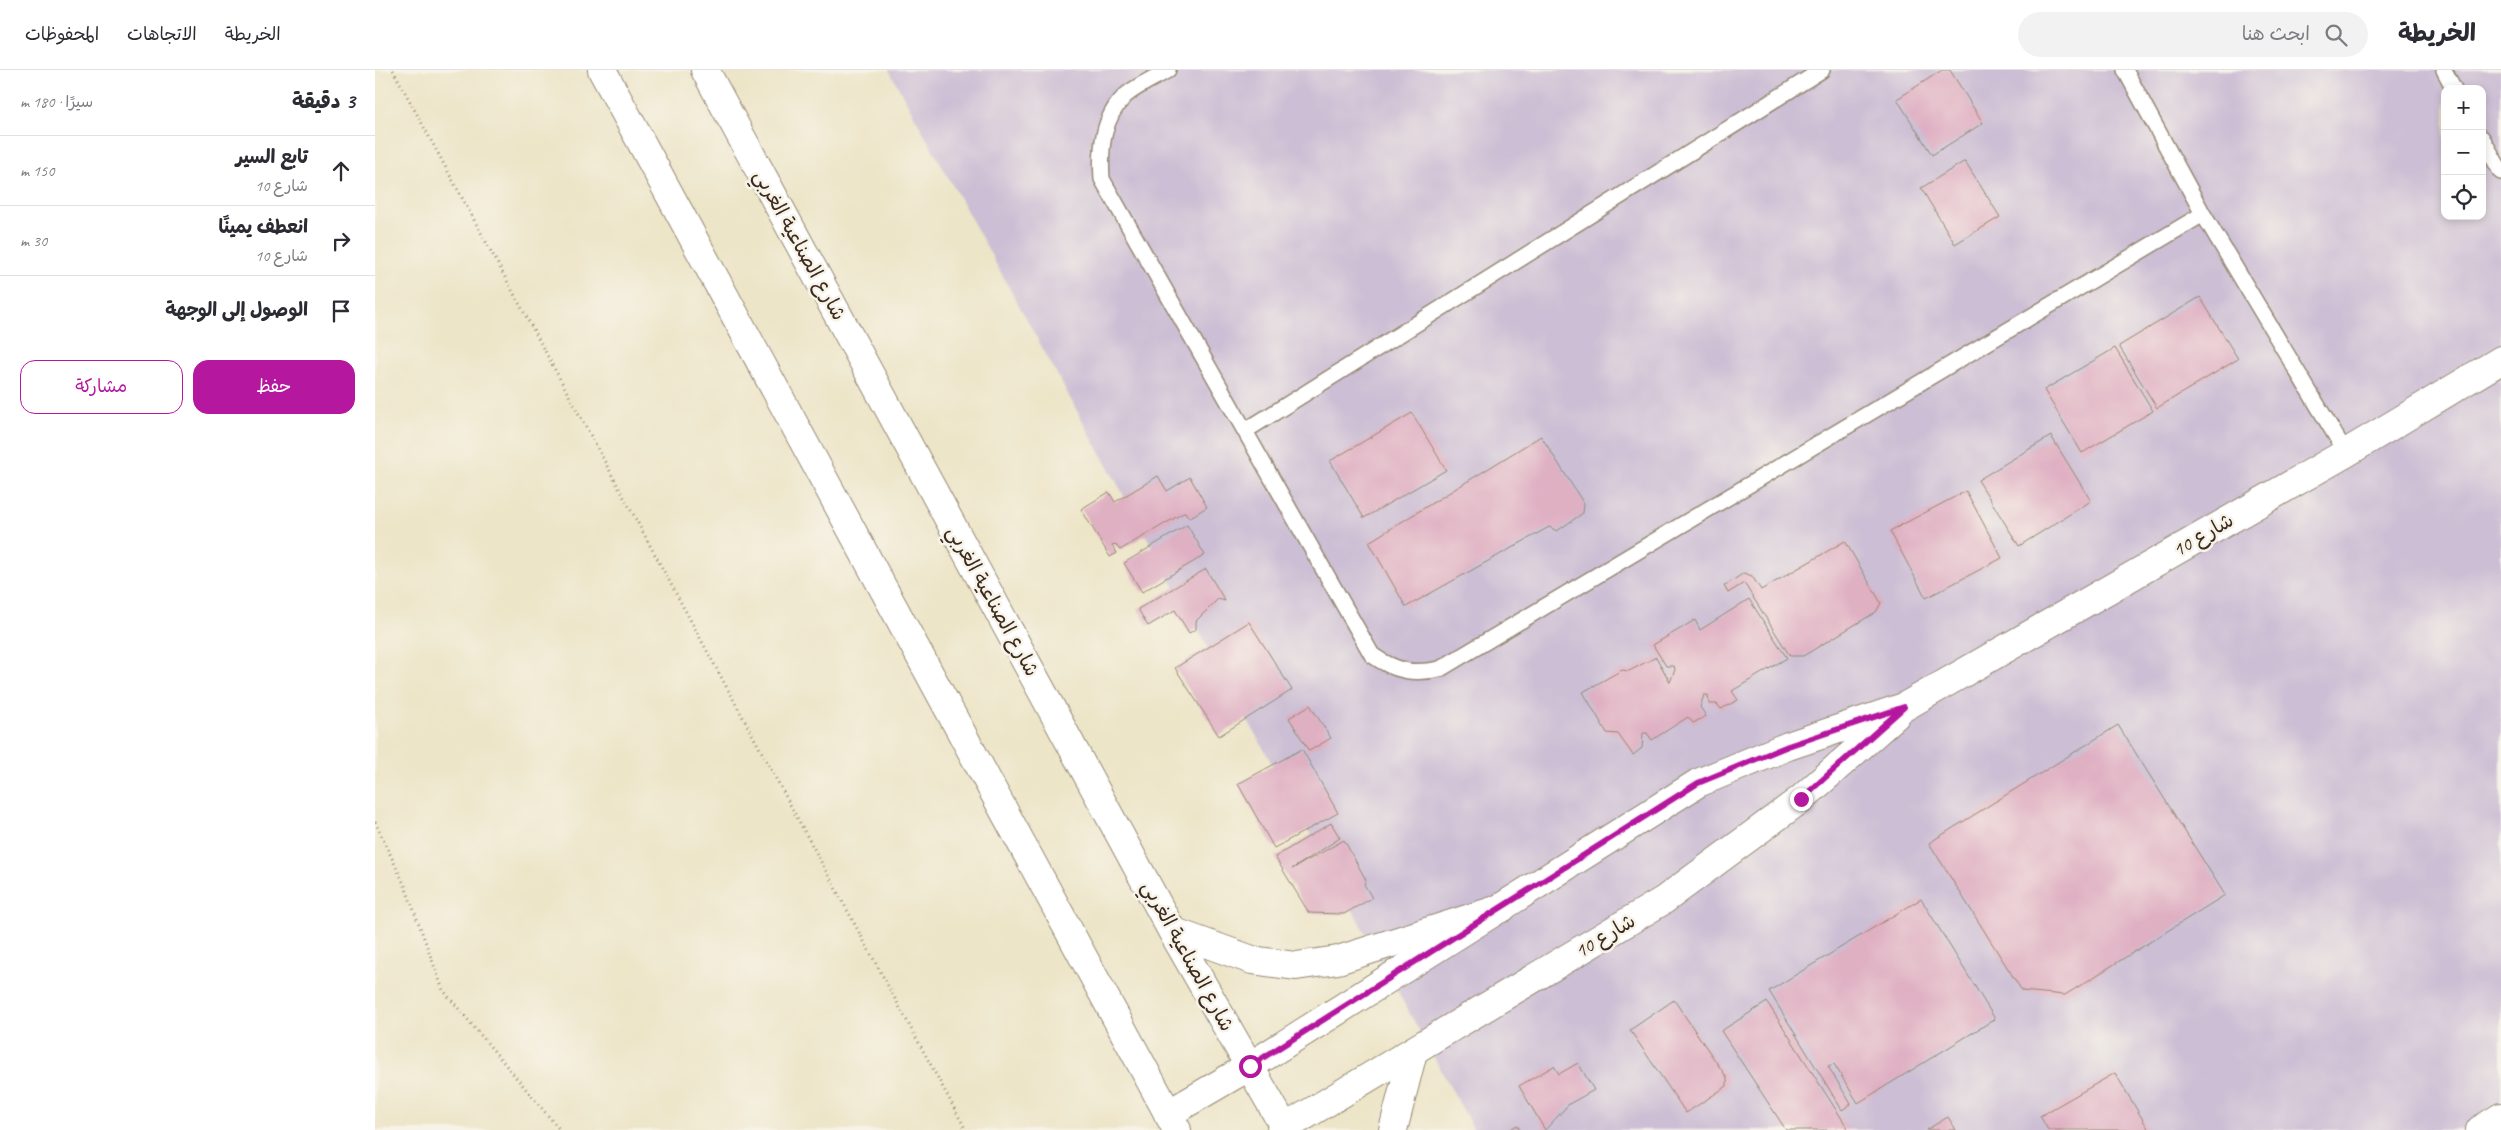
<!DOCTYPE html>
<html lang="ar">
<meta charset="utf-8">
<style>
body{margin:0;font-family:Caveat,"Playpen Sans Arabic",sans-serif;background:#f2f2f3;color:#2b2b33;direction:rtl}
.controls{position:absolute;right:15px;top:15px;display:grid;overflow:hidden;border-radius:10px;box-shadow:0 2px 8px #0003}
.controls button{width:45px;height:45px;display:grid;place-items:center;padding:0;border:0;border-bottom:1px solid #e1e1e2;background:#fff;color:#2b2b33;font:25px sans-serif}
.stop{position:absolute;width:15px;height:15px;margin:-11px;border:4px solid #b5179e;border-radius:50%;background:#fff}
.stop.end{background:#b5179e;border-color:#fff;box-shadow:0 1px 5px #0008}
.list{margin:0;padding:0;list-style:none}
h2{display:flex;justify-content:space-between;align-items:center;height:65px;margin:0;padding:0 20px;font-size:21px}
h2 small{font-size:16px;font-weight:400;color:#7c7c81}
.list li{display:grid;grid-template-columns:32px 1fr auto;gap:15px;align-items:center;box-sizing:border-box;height:70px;padding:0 20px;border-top:1px solid #e1e1e2}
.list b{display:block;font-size:19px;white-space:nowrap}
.list p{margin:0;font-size:16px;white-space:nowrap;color:#7c7c81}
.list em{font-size:16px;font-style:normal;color:#7c7c81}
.actions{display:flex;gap:10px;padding:15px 20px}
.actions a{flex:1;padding:11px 0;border:1px solid #b5179e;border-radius:15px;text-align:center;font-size:18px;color:#b5179e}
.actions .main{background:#b5179e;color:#fff}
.icon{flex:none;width:28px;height:28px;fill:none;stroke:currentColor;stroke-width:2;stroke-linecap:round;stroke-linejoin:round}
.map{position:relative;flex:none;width:2126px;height:1060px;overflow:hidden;direction:ltr}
header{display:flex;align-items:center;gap:30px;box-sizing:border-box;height:70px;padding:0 25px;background:#fff;border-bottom:1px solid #e1e1e2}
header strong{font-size:24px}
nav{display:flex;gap:28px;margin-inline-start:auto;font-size:18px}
.search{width:350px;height:45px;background:#f2f2f3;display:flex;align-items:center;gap:12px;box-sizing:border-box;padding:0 18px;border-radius:28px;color:#7c7c81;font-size:19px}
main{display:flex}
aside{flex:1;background:#fff}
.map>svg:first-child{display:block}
</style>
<header>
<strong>الخريطة</strong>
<div class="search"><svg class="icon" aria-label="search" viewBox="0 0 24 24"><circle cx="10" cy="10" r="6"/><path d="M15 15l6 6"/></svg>ابحث هنا</div>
<nav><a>الخريطة</a><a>الاتجاهات</a><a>المحفوظات</a></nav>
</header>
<main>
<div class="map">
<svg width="2126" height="1060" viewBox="0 0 2126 1060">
<rect width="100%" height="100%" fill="#f7f3e8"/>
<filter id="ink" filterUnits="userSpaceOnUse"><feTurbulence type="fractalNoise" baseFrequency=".02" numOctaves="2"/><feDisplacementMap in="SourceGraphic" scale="10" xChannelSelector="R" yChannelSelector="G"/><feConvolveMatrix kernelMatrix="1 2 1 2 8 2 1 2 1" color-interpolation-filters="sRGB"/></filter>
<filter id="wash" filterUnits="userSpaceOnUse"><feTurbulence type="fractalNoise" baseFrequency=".0096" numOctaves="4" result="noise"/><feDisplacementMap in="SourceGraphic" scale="20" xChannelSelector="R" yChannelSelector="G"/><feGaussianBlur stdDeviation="1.12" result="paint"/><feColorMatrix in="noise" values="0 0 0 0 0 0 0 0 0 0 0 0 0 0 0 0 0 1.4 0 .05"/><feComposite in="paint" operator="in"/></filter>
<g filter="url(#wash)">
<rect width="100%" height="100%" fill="#ede5c8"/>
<!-- industrial -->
<path fill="#ccbed4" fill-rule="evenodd" d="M514 0H2126V1060H1099ZM2070 19H2107V146H2070Z"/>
<g id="blocks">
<!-- building -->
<path fill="#dfafc2" d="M1567 0H1575L1608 53 1557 85 1522 29Z
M1590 91 1625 147 1580 174 1546 118Z
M1825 227 1863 289 1782 338 1744 276Z
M1740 278 1778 341 1707 383 1669 320Z
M1037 343 1071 400 989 448 955 391Z
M1166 366 1209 434 1208 443 1182 461 1174 457 1031 537 994 472Z
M1676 366 1716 431 1644 476 1603 410Z
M783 406 792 421 815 407 832 437 814 448 810 442 745 480 740 474 737 475 742 483 735 487 706 439 734 422 740 432Z
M1591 421 1627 488 1551 528 1515 461Z
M812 455 830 485 767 522 749 493Z
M1470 471 1506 533 1501 542 1428 586H1415L1369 513 1353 523 1349 516 1369 503 1377 506 1386 520Z
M831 499 850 531 843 529 821 551V559L814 563 800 540 773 556 763 539Z
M1374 529 1412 588 1357 621 1363 630 1346 639 1342 634H1334L1333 625H1329L1325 637 1331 646 1318 653 1313 647 1277 670 1272 663H1268L1267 678 1258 685 1243 664 1232 663 1208 622 1247 600 1254 601 1281 587 1295 612 1300 600 1299 596H1291L1278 575 1320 550 1325 560Z
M874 552 917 620 844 666 800 598Z
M935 635 956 668 934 681 914 648Z
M1743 655 1850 825 1690 925 1647 921 1554 773Z
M927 679 963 743 899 778 863 714Z
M956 753 965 768 917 799 969 770 991 810 989 814 997 828 969 844 934 843 900 787Z
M1546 829 1620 949 1483 1033 1459 994 1453 996 1476 1034 1467 1040 1394 921Z
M1299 930 1352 1008V1016L1311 1043 1255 960Z
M1392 932 1474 1060H1411L1346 961Z
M1203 993 1219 1020 1194 1034 1170 1060 1144 1016 1179 996 1184 1004Z
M1740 1003 1774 1060H1673L1665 1046Z
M1573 1047 1581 1060H1551Z
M1142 1055 1145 1060H1134Z"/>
</g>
</g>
<g filter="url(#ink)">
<use href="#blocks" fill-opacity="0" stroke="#948873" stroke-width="1"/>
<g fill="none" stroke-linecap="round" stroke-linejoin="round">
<defs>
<path id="service" d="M793 0C780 8 761 16 750 26 727 48 725 80 727 109L997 585C1020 601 1038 605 1065 599L1828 144
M1750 0 1828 144 1971 383
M2069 0 2079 19
M2107 68 2126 102
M870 361 1447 0"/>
<path id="minor" d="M793 1044 875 996 1323 713 1413 676 1529 637 1971 383 2126 290
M906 1060 1289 830 1426 729 1521 645
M2105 1060 2126 1047"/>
<path id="primary" d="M227 0 802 1060
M330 0 797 861 911 1060
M797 861 877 890 921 896 963 890 1127 838
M1018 1060 1038 982"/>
</defs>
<!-- service casing -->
<use href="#service" stroke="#948873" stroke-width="18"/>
<!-- minor casing -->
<use href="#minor" stroke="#948873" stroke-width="30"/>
<!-- primary casing -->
<use href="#primary" stroke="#948873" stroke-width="30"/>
<!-- path -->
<path stroke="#948873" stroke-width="3" stroke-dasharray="1 4" stroke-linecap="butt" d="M18 0 591 1060
M0 752 30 816 68 920 185 1060"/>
<!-- service -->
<use href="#service" stroke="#fff" stroke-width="15"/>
<!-- minor -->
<use href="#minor" stroke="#fff" stroke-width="28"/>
<!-- primary -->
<use href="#primary" stroke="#fff" stroke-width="28"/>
</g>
</g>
<g fill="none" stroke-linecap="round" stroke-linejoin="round" filter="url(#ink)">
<!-- route -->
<path stroke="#b5179e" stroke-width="6" d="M875 996 1323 713 1413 676 1529 637 1426 729"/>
</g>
<g text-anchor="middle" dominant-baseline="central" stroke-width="5" stroke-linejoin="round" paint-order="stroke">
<!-- street labels -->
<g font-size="20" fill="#3b2a1e" stroke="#f7f3e8">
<text transform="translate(425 175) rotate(61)">شارع الصناعية الغربي</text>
<text transform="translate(1828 465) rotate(-30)">شارع 10</text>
<text transform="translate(618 531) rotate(61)">شارع الصناعية الغربي</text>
<text transform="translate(1230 866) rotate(-31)">شارع 10</text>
<text transform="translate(813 886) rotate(61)">شارع الصناعية الغربي</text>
</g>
</g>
</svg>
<div class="controls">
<button>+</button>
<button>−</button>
<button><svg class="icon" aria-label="locate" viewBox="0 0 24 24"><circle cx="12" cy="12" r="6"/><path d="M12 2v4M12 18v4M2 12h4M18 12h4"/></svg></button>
</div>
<div class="stop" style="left:875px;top:996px"></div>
<div class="stop end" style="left:1426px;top:729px"></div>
</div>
<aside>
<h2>3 دقيقة<small>سيرًا · 180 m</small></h2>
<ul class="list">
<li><svg class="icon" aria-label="ahead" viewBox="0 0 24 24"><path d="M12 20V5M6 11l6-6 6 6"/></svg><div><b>تابع السير</b><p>شارع 10</p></div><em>150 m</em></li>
<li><svg class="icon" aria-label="right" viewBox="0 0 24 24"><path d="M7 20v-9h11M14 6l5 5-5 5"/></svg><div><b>انعطف يمينًا</b><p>شارع 10</p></div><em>30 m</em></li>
<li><svg class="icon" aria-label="arrive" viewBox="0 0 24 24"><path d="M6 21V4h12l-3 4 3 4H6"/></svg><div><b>الوصول إلى الوجهة</b></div></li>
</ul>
<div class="actions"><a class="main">حفظ</a><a>مشاركة</a></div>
</aside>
</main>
